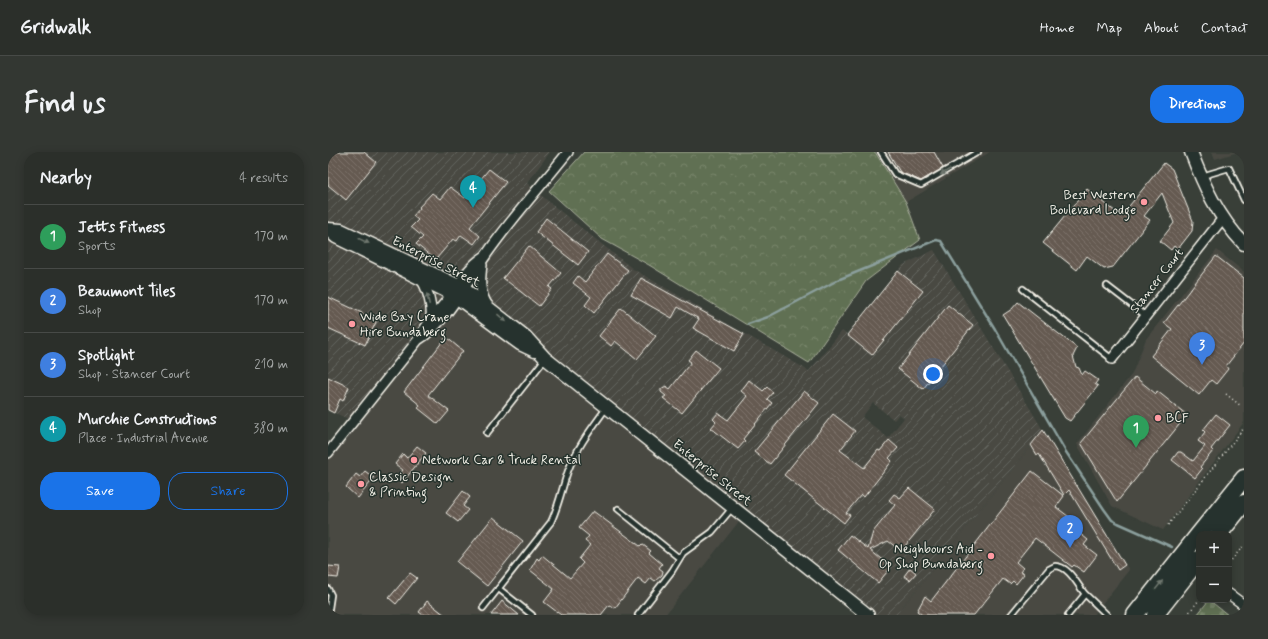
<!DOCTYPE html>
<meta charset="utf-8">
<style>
body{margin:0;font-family:Mynerve,sans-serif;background:#333732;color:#f1f3f6}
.controls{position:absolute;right:12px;bottom:12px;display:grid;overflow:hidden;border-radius:8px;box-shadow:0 2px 10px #0003}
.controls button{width:36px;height:36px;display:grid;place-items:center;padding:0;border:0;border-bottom:1px solid #474a47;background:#2b2f2a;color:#f1f3f6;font:20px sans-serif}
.you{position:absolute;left:605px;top:222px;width:14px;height:14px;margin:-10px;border:3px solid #fff;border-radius:50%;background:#1a73e8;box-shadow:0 0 0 6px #1a73e833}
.badge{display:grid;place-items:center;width:26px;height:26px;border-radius:50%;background:#1a73e8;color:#fff;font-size:13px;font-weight:700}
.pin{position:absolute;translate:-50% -33px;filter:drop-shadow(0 1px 2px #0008)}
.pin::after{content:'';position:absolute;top:21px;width:14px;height:12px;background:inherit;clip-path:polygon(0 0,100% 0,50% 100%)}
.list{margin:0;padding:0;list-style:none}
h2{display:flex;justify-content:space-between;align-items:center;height:52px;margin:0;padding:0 16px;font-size:17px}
h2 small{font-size:13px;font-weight:400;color:#a6a9a8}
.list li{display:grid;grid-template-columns:26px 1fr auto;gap:12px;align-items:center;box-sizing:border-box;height:64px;padding:0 16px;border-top:1px solid #474a47}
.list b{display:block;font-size:15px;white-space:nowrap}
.list p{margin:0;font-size:13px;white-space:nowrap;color:#a6a9a8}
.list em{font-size:13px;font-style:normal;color:#a6a9a8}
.actions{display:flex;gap:8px;padding:12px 16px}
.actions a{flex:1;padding:9px 0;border:1px solid #1a73e8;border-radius:16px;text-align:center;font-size:14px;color:#1a73e8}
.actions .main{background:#1a73e8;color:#fff}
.map{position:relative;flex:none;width:916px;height:463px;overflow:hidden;border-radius:16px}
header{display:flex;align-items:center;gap:24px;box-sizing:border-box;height:56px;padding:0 20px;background:#2b2f2a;border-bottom:1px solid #474a47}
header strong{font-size:19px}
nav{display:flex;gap:22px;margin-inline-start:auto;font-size:14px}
.intro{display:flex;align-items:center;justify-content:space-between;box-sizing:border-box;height:96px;padding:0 24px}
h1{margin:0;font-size:28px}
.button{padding:10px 18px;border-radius:16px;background:#1a73e8;color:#fff;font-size:14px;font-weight:700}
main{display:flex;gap:24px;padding:0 24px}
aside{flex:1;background:#2b2f2a;border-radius:16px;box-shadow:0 2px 10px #0003}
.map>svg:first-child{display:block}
</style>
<header>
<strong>Gridwalk</strong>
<nav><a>Home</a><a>Map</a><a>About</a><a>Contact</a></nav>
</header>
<div class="intro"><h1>Find us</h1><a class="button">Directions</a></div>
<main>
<aside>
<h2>Nearby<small>4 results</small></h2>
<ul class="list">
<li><span class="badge" style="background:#2e9e5b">1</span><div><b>Jetts Fitness</b><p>Sports</p></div><em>170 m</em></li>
<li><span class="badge" style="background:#3f7fe0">2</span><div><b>Beaumont Tiles</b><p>Shop</p></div><em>170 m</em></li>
<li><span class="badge" style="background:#3f7fe0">3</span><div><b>Spotlight</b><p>Shop · Stancer Court</p></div><em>210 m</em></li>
<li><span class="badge" style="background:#0f9aa8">4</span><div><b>Murchie Constructions</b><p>Place · Industrial Avenue</p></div><em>380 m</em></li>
</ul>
<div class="actions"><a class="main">Save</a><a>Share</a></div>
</aside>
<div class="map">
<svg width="916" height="463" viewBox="0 0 916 463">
<defs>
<pattern id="industrial-furrows" width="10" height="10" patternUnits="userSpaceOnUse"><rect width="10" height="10" fill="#494a43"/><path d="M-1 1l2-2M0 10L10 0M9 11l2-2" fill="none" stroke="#64655e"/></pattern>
<pattern id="forest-crowns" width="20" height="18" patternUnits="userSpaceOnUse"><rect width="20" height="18" fill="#607052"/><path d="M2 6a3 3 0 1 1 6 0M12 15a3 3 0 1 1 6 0" fill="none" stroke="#77856b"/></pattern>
<pattern id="cemetery-stones" width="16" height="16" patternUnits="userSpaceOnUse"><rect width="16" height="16" fill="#607052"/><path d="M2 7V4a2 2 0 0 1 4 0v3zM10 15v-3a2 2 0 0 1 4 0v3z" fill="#77856b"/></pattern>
<pattern id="building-back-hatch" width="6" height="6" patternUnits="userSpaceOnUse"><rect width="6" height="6" fill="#655a51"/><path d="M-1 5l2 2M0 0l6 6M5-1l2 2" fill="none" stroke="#7c726a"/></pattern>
</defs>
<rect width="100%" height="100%" fill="#393f38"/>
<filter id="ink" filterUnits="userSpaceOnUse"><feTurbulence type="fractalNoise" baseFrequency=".025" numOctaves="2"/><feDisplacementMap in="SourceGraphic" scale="8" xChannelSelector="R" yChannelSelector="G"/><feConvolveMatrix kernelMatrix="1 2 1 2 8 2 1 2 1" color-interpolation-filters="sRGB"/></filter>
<g filter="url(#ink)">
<!-- built -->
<path fill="#494a43" d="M547 0H662L578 50Z
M884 0H910L887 7Z
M889 98 916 120V270L835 378 784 354 749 292 804 222 818 187Z
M129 139 416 363 337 463H0V300Z
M715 278 801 418 765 463H568Z"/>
<!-- industrial -->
<path fill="url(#industrial-furrows)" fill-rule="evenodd" d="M0 0H222L199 31 227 55 305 117 481 219 514 179 519 183 575 113 606 98 715 278 568 463H541L129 139 25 269 0 258ZM545 251 566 268 571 262 576 266 560 286 534 265Z"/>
<!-- forest -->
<path fill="url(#forest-crowns)" stroke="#aab09d" d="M256 0H547L578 50 592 88 538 129 481 211 321 113 274 87 221 39Z"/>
<!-- cemetery -->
<path fill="url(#cemetery-stones)" stroke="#aab09d" d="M881 448 900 463H869Z"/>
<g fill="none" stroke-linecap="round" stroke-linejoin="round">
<!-- stream -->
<path stroke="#8b9f9d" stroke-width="2.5" d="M420 172 440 165 512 127 608 88 613 89 667 177 738 300 776 357 784 368 790 371 844 395"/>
</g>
<!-- building -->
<path fill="url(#building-back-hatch)" stroke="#f4f1e8" d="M5 0H36L48 10 18 48 0 33V7Z
M560 0H606L615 16 593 29 572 20Z
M836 11 844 17 865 69 864 79 850 97 846 94 843 98 832 89 846 71 834 41 816 64 822 68 785 115 776 117 759 104 749 118 715 91 759 37 793 64Z
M161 17 178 30 142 75 152 84 146 92 133 83 129 89 125 87 109 106 104 105 88 92 95 85 83 75 90 68 85 64 92 56 91 55 104 41 112 47 122 35 137 46Z
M218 66 260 100 250 113 208 80Z
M201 94 233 121 221 135 224 137 211 154 175 126Z
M279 102 300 118 266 161 257 153 263 145 245 131 250 124 257 130Z
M888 104 916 126V191L898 214 900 217 888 232 883 228 871 243 823 204 844 177 836 171Z
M570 119 595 139 544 203 519 183Z
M313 126 416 182 406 199 365 176 371 167 350 155 344 166 303 143Z
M0 145 49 168 37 193 0 176Z
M690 150 749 196 745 204 748 215 751 216 754 223 757 219 770 228 767 232 770 234 742 269 737 266 675 163 684 157Z
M620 153 645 173 595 237 570 217Z
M293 156 328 184 309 207 287 189 283 194 271 184Z
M118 185 135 199 100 243 121 259 110 272 90 256 92 253 76 240Z
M368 198 391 216 354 261 335 246 338 244 333 240V237L338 234 342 237 363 210 360 208Z
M0 225 21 235 15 249 12 247 6 261 0 258Z
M807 225 828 242 829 239 859 263 789 350 753 291Z
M421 228 435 239 439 235 445 240 439 247 444 251 415 287 417 289 410 297 383 276 388 270 385 267 390 261 400 268 419 244 413 239Z
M476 239 491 251 442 312 426 300Z
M505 262 527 279 512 298 536 316 550 298 552 299 561 288 570 296 561 306 564 309 536 345 533 343 518 361 522 363 516 371 456 323Z
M888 262 902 273 883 297 885 299 872 315 874 317 867 326 844 308 850 300H853L865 309 877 294 870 289 877 280 875 278Z
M715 278 797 413 790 418 741 338 736 343 711 302 709 303 703 293Z
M89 294 98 301 74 331 68 326 75 318 67 312 75 302 79 306Z
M37 319 46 326 30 346 18 335 28 322 32 325Z
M704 319 736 344 728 355 749 371 745 376 760 388 756 393 769 403 756 420 746 413 744 415 707 386 688 410 695 416 692 420 696 422 688 432 685 429 682 432 675 427 646 463H594L589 459 597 444 603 449Z
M581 336 607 357 573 399 560 389 542 398 563 415 550 431 510 398 522 383 540 397 545 380 567 353 561 348 566 342 572 346Z
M135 339 142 345 135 354 140 358 130 370 118 361Z
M265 359 312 394 314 392 323 399 321 401 334 412 331 416 335 419 334 423 327 429 323 426 318 432 310 426 287 456 281 453 273 463H233L216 450 226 437 202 418 209 406 211 408 214 403 242 426 255 411 251 407 262 393 257 389 261 384 251 376Z
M165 365 195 389 159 434 129 410Z
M0 414 12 415 10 426 0 425Z
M582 416 588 421 582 428 576 424Z
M82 421 89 426 68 452 61 446Z
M99 449 117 463H95L91 460Z
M174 449 191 463H163Z"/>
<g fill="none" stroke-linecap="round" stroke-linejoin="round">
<defs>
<path id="service" d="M553 0 567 22 593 33 650 0
M874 24 901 16 916 48
M779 134 818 164
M695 137 784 207
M159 281 217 207
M290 357 351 406
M0 437 3 443 0 463
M171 437 204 463
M757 442 779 463
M155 456 223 370C231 353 234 336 240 319 249 295 264 276 279 255
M310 463 344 419 355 401 384 380 405 355
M683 463 721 417 727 414C741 414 749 432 757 442L740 463"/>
<path id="minor" d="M154 113C152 128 151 140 160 154
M92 126C99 134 106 158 102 169
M90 188C117 172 140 129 158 103 183 67 213 34 240 0
M784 207 895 66
M0 301 90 188C97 173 110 159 121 146 132 130 140 115 157 104
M901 442 916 453"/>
<path id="tertiary" d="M863 0C876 34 890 65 916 92
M0 77 13 78 135 136 198 185 217 206 540 463
M0 78 8 85 124 142 192 192 207 199"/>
<path id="trunk" d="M871 382 916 326
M891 382 916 351
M807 463 871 382
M827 463 871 407"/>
</defs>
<!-- service casing -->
<use href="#service" stroke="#f4f1e8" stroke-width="8"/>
<!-- minor casing -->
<use href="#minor" stroke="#f4f1e8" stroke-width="12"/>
<!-- tertiary casing -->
<use href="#tertiary" stroke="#f4f1e8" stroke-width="15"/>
<!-- trunk casing -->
<use href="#trunk" stroke="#f4f1e8" stroke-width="19"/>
<!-- path -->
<path stroke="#f4f1e8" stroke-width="1.5" stroke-dasharray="1 3" stroke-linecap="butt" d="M898 242 913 254
M840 373 916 276
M901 411 916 393
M859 463 871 448"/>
<!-- service -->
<use href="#service" stroke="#26332d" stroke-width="4.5"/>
<!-- minor -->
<use href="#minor" stroke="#26332d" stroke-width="9"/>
<!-- tertiary -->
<use href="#tertiary" stroke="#26332d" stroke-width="12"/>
<!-- trunk -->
<use href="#trunk" stroke="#26332d" stroke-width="16"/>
</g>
<!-- one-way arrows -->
<defs><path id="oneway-solid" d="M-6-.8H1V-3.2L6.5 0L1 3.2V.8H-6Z"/></defs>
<g fill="#6e766e">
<use href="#oneway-solid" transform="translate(617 20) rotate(149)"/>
<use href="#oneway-solid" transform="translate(36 89) rotate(26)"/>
<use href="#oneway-solid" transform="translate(100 147) rotate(-103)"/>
<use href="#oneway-solid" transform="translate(174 166) rotate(40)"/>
<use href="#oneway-solid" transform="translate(831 433) rotate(-51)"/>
</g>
</g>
<!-- markers -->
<g fill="#ff9aa2" stroke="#26332d" stroke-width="1.5">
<circle cx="816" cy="50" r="4"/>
<circle cx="24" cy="172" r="4"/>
<circle cx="830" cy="266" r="4"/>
<circle cx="86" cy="308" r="4"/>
<circle cx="33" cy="332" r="4"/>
<circle cx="663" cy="404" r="4"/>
</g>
<g text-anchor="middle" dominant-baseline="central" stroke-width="3" stroke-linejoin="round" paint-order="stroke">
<!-- poi labels -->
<g font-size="13" fill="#f4f1e8" stroke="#26332d" text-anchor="start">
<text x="808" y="43" text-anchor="end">Best Western<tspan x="808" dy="15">Boulevard Lodge</tspan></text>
<text x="32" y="165">Wide Bay Crane<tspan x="32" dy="15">Hire Bundaberg</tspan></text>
<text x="838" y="266">BCF</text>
<text x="94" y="308">Network Car &amp; Truck Rental</text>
<text x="41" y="325">Classic Design<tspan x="41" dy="15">&amp; Printing</tspan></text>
<text x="655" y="397" text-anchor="end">Neighbours Aid -<tspan x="655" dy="15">Op Shop Bundaberg</tspan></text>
</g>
<!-- street labels -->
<g font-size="13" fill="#f4f1e8" stroke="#26332d">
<text transform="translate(108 110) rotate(27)">Enterprise Street</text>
<text transform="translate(829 129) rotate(-52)">Stancer Court</text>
<text transform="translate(384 321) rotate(39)">Enterprise Street</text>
</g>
</g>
</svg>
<div class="controls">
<button>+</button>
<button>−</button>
</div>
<div class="you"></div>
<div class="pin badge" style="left:808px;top:296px;background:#2e9e5b">1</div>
<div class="pin badge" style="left:742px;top:396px;background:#3f7fe0">2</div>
<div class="pin badge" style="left:874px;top:213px;background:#3f7fe0">3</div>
<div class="pin badge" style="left:145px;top:56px;background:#0f9aa8">4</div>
</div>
</main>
